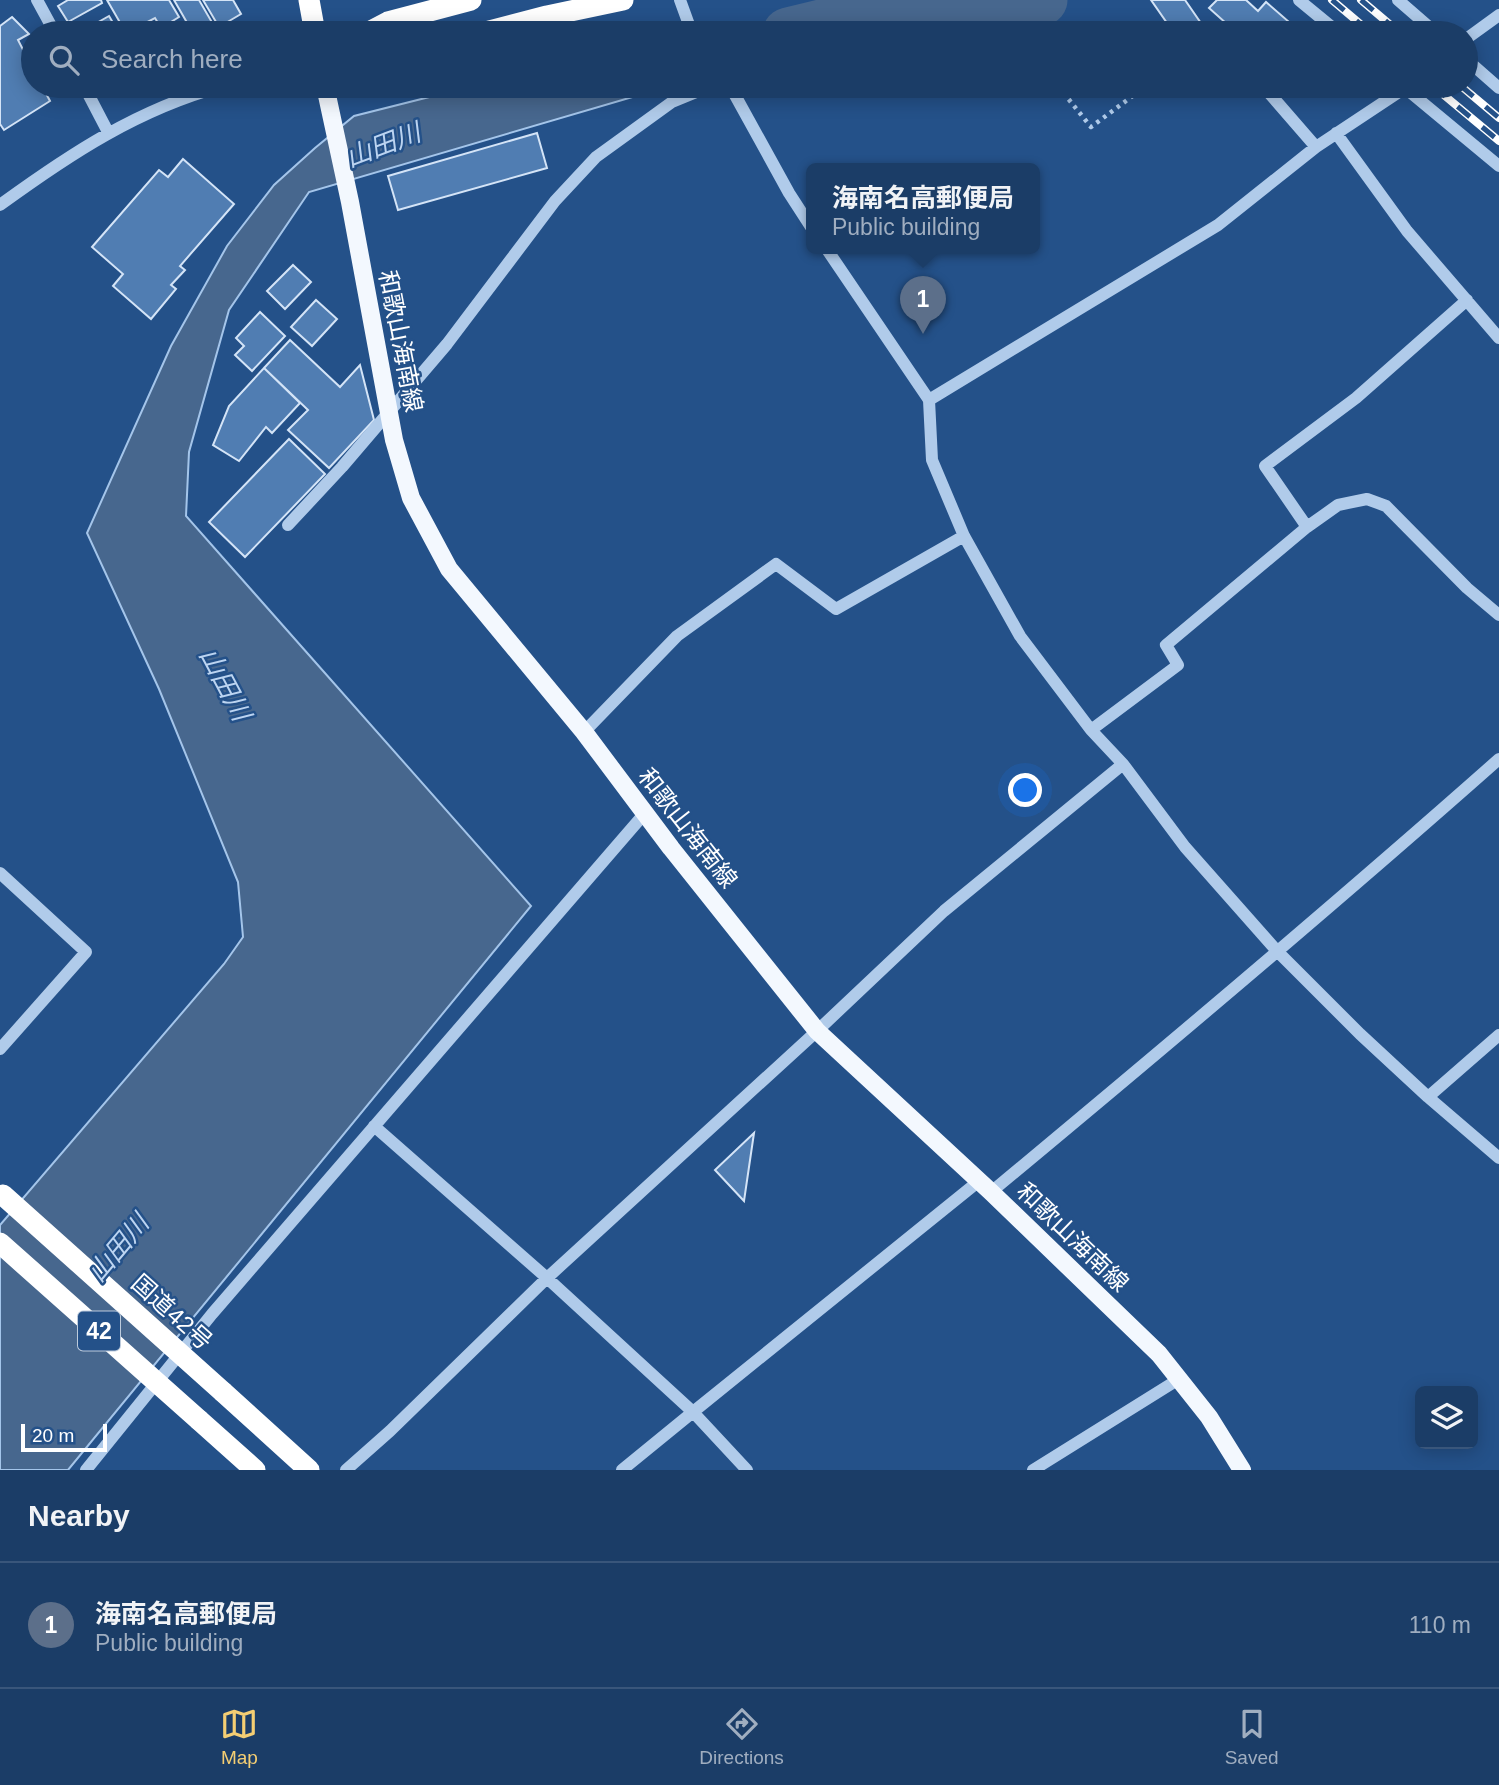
<!DOCTYPE html>
<meta charset="utf-8">
<style>
body{margin:0;font-family:Arial,"Noto Sans JP",sans-serif;background:#24446d;color:#f1f3f6}
.controls{position:absolute;right:21px;bottom:21px;display:grid;overflow:hidden;border-radius:10px;box-shadow:0 4px 18px #0003}
.controls button{width:63px;height:63px;display:grid;place-items:center;padding:0;border:0;border-bottom:2px solid #39567b;background:#1b3d67;color:#f1f3f6;font:35px sans-serif}
.scale{position:absolute;left:21px;bottom:18px;width:86px;box-sizing:border-box;padding-left:7px;border:4px solid #fff;border-top:0;font-size:19px;line-height:24px;white-space:nowrap;color:#fff;-webkit-text-stroke:5px #245189;paint-order:stroke}
.you{position:absolute;left:1026px;top:791px;width:24px;height:24px;margin:-18px;border:5px solid #fff;border-radius:50%;background:#1a73e8;box-shadow:0 0 0 10px #1a73e833}
.badge{display:grid;place-items:center;width:46px;height:46px;border-radius:50%;background:#f4ce73;color:#fff;font-size:23px;font-weight:700}
.pin{position:absolute;translate:-50% -58px;filter:drop-shadow(0 2px 4px #0008)}
.pin::after{content:'';position:absolute;top:37px;width:24px;height:21px;background:inherit;clip-path:polygon(0 0,100% 0,50% 100%)}
.popup{position:absolute;left:806px;top:163px;width:234px;height:91px;box-sizing:border-box;display:grid;place-content:center;border-radius:10px;background:#1b3d67;filter:drop-shadow(0 2px 5px #0005);font-size:23px;white-space:nowrap;color:#a0aec0}
.popup b{font-size:26px;color:#f1f3f6}
.popup::after{content:'';position:absolute;left:50%;top:100%;margin-left:-14px;border:14px solid transparent;border-top-color:#1b3d67}
.list{margin:0;padding:0;list-style:none}
h2{display:flex;justify-content:space-between;align-items:center;height:91px;margin:0;padding:0 28px;font-size:30px}
h2 small{font-size:23px;font-weight:400;color:#a0aec0}
.list li{display:grid;grid-template-columns:46px 1fr auto;gap:21px;align-items:center;box-sizing:border-box;height:126px;padding:0 28px;border-top:2px solid #39567b}
.list b{display:block;font-size:26px;white-space:nowrap}
.list p{margin:0;font-size:23px;white-space:nowrap;color:#a0aec0}
.list em{font-size:23px;font-style:normal;color:#a0aec0}
.icon{flex:none;width:38px;height:38px;fill:none;stroke:currentColor;stroke-width:2;stroke-linecap:round;stroke-linejoin:round}
.map{position:relative;flex:none;width:1499px;height:1470px;overflow:hidden}
.search{position:absolute;background:#1b3d67;box-shadow:0 4px 18px #0003;left:21px;right:21px;top:21px;height:77px;display:flex;align-items:center;gap:18px;box-sizing:border-box;padding:0 24px;border-radius:38px;color:#a0aec0;font-size:26px}
.sheet{height:217px;background:#1b3d67}
nav{display:flex;justify-content:space-around;align-items:center;box-sizing:border-box;height:98px;border-top:2px solid #39567b;background:#1b3d67;font-size:19px;color:#a0aec0}
nav a{display:grid;justify-items:center;gap:4px}
nav .on{color:#f4ce73}
.map>svg:first-child{display:block}
</style>
<div class="map">
<svg width="1499" height="1470" viewBox="0 0 1499 1470">
<rect width="100%" height="100%" fill="#245189"/>
<!-- water -->
<path fill="#47678e" stroke="#a4c5ea" stroke-width="2" d="M473 86H670L309 192 229 310 189 452 186 516 531 906 68 1470H0V1225L224 964 243 937 238 882 159 689 87 533 171 346 227 246 274 185 315 148 354 116Z"/>
<g fill="none" stroke-linecap="round" stroke-linejoin="round">
<!-- river -->
<path stroke="#47678e" stroke-width="51" d="M788 33 850 18 1042 0"/>
</g>
<!-- building -->
<path fill="#507db2" stroke="#d4e4f7" stroke-width="2" d="M68 0H101L102 3 68 22 58 6Z
M107 0H169L179 17 161 28 155 18 126 33Z
M174 0H199L217 31 213 33H193Z
M203 0H233L241 14 219 27Z
M1151 0H1185L1205 29 1198 33H1174Z
M1217 0H1246L1258 11 1266 2 1289 22 1278 33H1237L1209 8Z
M109 16 119 33H79Z
M12 17 29 34 18 40 33 69V86H42L50 101 4 130 0 124V26Z
M152 23 161 32 180 24 185 33H135Z
M537 133 547 168 398 210 388 176Z
M183 159 234 204 180 266 185 270 171 285 176 289 151 319 113 286 123 274 92 247 159 170 168 177Z
M293 265 311 282 285 309 267 291Z
M316 300 337 319 312 346 291 327Z
M260 312 285 336 252 371 235 355 244 346 236 338Z
M290 340 340 387 360 365 374 420 329 468 288 430 308 410 264 368Z
M264 368 300 403 272 433 266 427 239 461 213 445 229 406Z
M289 439 325 474 245 557 209 522Z
M754 1133 744 1201 715 1170Z"/>
<g fill="none" stroke-linecap="round" stroke-linejoin="round">
<!-- path -->
<path stroke="#b0cbea" stroke-width="4.5" stroke-dasharray="3.5 5" stroke-linecap="butt" d="M1058 86 1091 127 1146 86"/>
<!-- minor -->
<path stroke="#b0cbea" stroke-width="12" d="M37 0 55 33
M680 0 692 33
M1299 0 1339 33
M1398 0 1436 33
M1466 39 1499 15
M1466 59 1499 88
M84 86 108 132
M730 86 789 193 811 227
M1273 86 1270 94 1316 147
M1336 133 1407 231 1499 338
M0 205C70 154 138 109 223 86
M826 248 929 400 932 460 964 536 1020 636 1091 730 1123 764 1185 847 1277 951 1360 1034 1428 1097 1499 1158
M929 400 1218 225 1316 147 1405 88 1499 166
M288 525 342 467 447 344 555 201 596 157 672 102 711 86
M1307 527 1338 505 1367 499 1386 506 1467 588 1499 615
M1091 730 1178 665 1166 645 1307 527 1265 466 1356 398 1467 300
M584 732 677 636 776 564 836 609 964 536
M0 873 86 952 0 1049
M1428 1097 1499 1035
M374 1126 547 1278 693 1412 622 1470
M991 1192C1162 1050 1332 907 1499 759
M86 1470 212 1314 645 813
M346 1470 390 1431 547 1278 817 1031 944 911 1123 764
M747 1470 693 1412 979 1181
M1033 1470 1179 1379"/>
<!-- major -->
<path stroke="#f3f8fe" stroke-width="18" d="M325 86 350 202 394 440 411 498 449 569 584 732 671 848 817 1031 991 1192 1159 1354 1209 1417 1242 1470"/>
<!-- highway -->
<path stroke="#fff" stroke-width="21" d="M309 0 315 33
M367 33 388 22 471 0
M482 33 547 16 623 0
M223 1392 309 1470
M199 1420 255 1470"/>
<defs>
<path id="rail" d="M1332 0 1371 33
M1361 0 1400 33
M1433 86 1499 141
M1461 86 1499 118"/>
</defs>
<!-- rail casing -->
<use href="#rail" stroke="#fff" stroke-width="8"/>
<!-- rail -->
<use href="#rail" stroke="#245189" stroke-width="5" stroke-dasharray="16" stroke-linecap="butt"/>
<!-- highway-bridge -->
<path stroke="#fff" stroke-width="21" d="M3 1195 223 1392
M0 1243 199 1420"/>
</g>
<g text-anchor="middle" dominant-baseline="central" stroke-width="5" stroke-linejoin="round" paint-order="stroke">
<!-- shield labels -->
<rect fill="#245189" stroke="#bdcbdc" stroke-width="2" x="78" y="1311.5" width="42" height="39" rx="5"/>
<g font-size="23" font-weight="bold" fill="#fff">
<text x="99" y="1331">42</text>
</g>
<!-- street labels -->
<g font-size="24" fill="#fff" stroke="#245189">
<text transform="translate(401 341) rotate(79)">和歌山海南線</text>
<text transform="translate(688 828) rotate(52)">和歌山海南線</text>
<text transform="translate(1073 1237) rotate(44)">和歌山海南線</text>
<text transform="translate(172 1312) rotate(42)">国道42号</text>
</g>
<!-- water labels -->
<g font-size="26" font-style="italic" fill="#bcd4f1" stroke="#245189">
<text transform="translate(383 145) rotate(-21)">山田川</text>
<text transform="translate(225 684) rotate(62)">山田川</text>
<text transform="translate(118 1248) rotate(-50)">山田川</text>
</g>
</g>
</svg>
<div class="controls">
<button><svg class="icon" aria-label="layers" viewBox="0 0 24 24"><path d="M12 4l9 5-9 5-9-5zM3 14l9 5 9-5"/></svg></button>
</div>
<div class="scale">20 m</div>
<div class="you"></div>
<div class="pin badge" style="left:923px;top:334px;background:#5c6f8a">1</div>
<div class="popup"><b>海南名高郵便局</b>Public building</div>
<div class="search"><svg class="icon" aria-label="search" viewBox="0 0 24 24"><circle cx="10" cy="10" r="6"/><path d="M15 15l6 6"/></svg>Search here</div>
</div>
<section class="sheet">
<h2>Nearby<small></small></h2>
<ul class="list">
<li><span class="badge" style="background:#5c6f8a">1</span><div><b>海南名高郵便局</b><p>Public building</p></div><em>110 m</em></li>
</ul>
</section>
<nav>
<a class="on"><svg class="icon" aria-label="map" viewBox="0 0 24 24"><path d="M3 6l6-2 6 2 6-2v14l-6 2-6-2-6 2zM9 4v14M15 6v14"/></svg>Map</a>
<a><svg class="icon" aria-label="directions" viewBox="0 0 24 24"><path d="M12 3l9 9-9 9-9-9zM9 14v-3h6M13 9l2 2-2 2"/></svg>Directions</a>
<a><svg class="icon" aria-label="saved" viewBox="0 0 24 24"><path d="M7 4h10v16l-5-4-5 4z"/></svg>Saved</a>
</nav>
